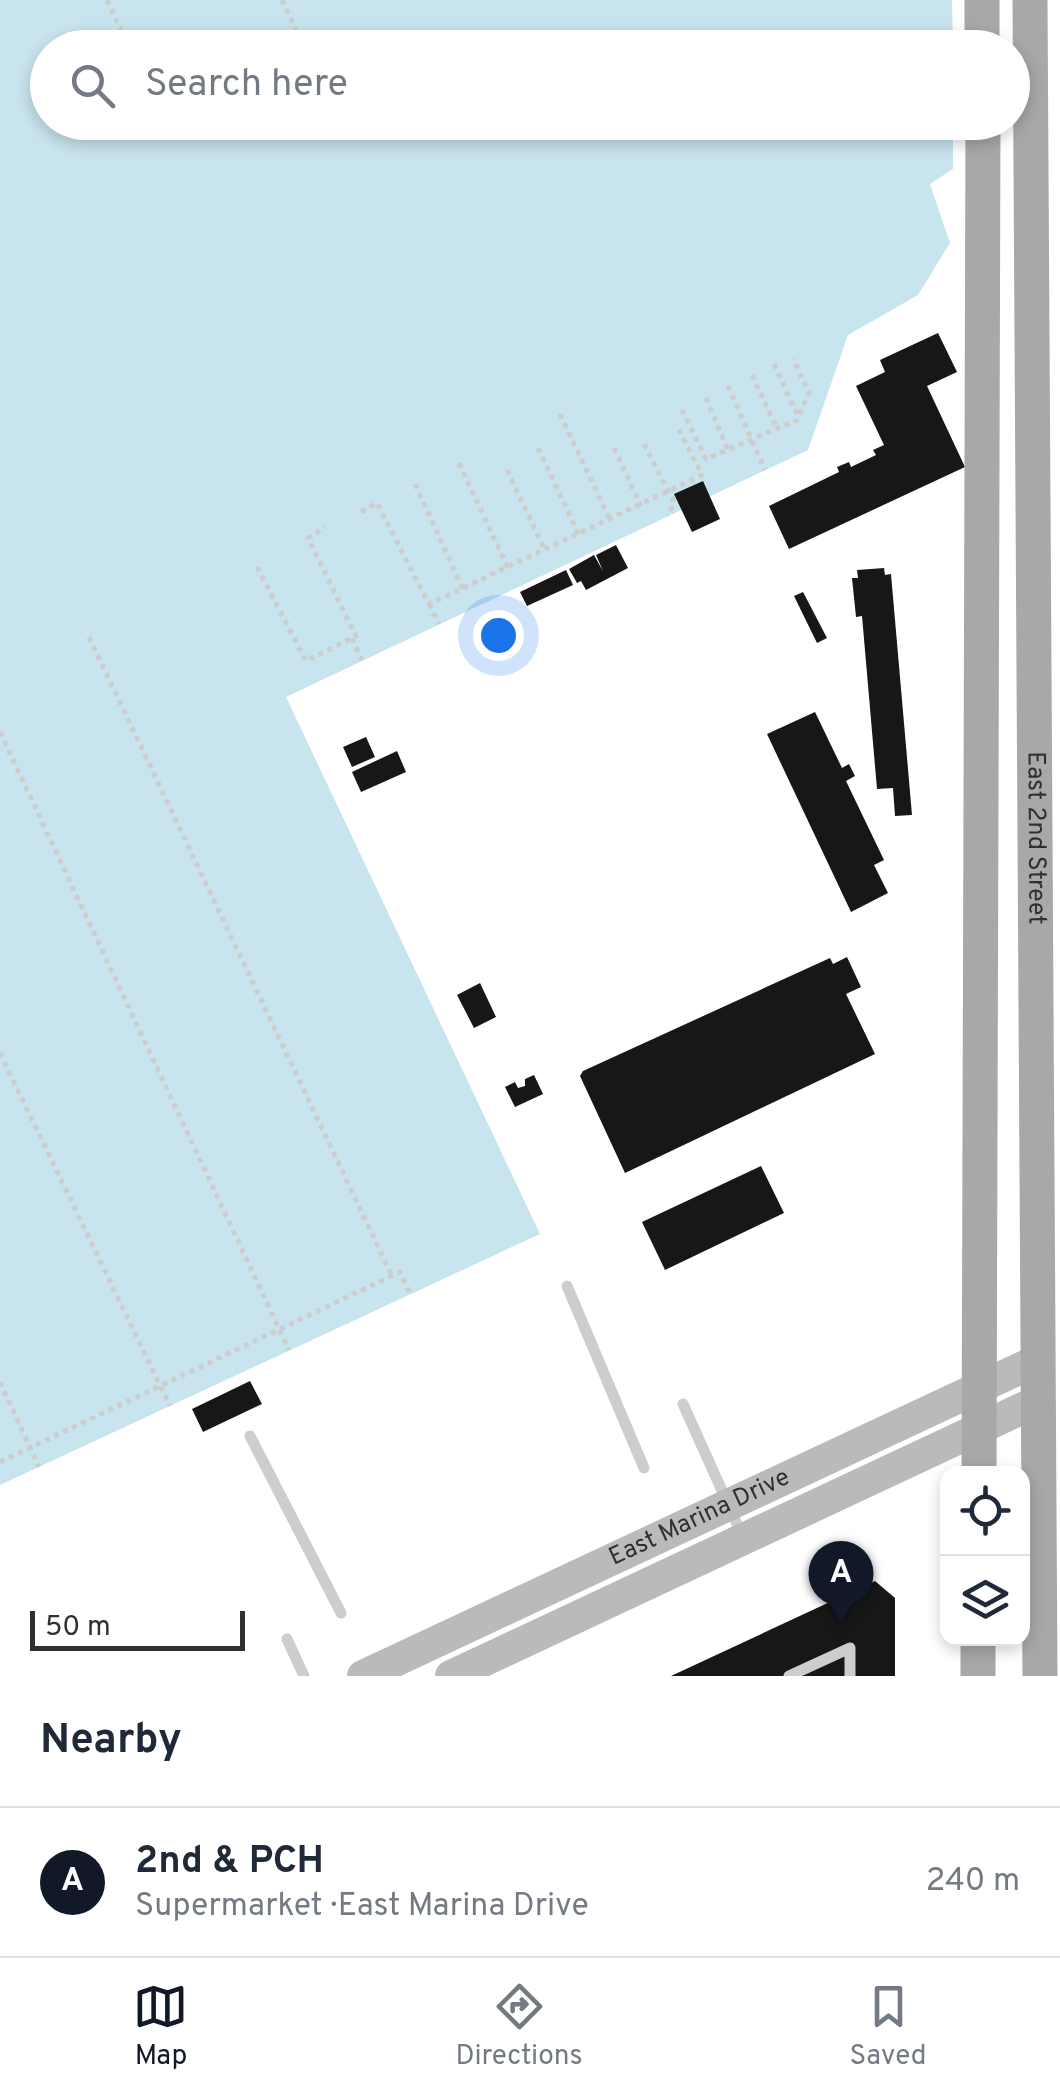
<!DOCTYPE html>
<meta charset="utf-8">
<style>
body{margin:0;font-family:Overpass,sans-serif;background:#f6f6f7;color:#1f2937}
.controls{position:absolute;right:30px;bottom:30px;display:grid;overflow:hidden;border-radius:20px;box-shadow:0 5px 15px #0003}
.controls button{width:90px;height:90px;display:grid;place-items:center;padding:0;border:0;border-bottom:2px solid #e0e1e3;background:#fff;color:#1f2937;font:50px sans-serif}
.scale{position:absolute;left:30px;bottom:25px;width:215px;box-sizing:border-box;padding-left:10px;border:5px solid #303030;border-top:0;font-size:28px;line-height:35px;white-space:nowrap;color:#303030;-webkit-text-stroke:8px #fff;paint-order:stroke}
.you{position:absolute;left:498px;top:635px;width:35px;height:35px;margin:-25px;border:8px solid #fff;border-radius:50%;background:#1a73e8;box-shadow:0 0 0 15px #1a73e833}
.badge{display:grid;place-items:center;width:65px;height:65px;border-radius:50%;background:#111827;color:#fff;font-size:32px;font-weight:700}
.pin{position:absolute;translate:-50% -82px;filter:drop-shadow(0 2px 5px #0008)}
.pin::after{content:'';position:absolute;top:52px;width:35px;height:30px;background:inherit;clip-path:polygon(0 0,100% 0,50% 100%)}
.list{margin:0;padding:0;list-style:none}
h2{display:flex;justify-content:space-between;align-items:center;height:130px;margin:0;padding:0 40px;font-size:42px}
h2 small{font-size:32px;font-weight:400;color:#747a83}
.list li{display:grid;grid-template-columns:65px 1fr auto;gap:30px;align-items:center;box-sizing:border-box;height:150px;padding:0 40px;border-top:2px solid #e0e1e3}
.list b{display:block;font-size:38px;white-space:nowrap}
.list p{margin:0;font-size:32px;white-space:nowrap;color:#747a83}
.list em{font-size:32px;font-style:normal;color:#747a83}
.icon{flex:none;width:55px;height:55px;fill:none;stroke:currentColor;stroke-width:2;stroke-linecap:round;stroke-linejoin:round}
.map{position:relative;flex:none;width:1060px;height:1676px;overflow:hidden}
.search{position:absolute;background:#fff;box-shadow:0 5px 15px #0003;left:30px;right:30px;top:30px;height:110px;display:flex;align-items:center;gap:25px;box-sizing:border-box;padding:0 35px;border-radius:55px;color:#747a83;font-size:38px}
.sheet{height:280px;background:#fff}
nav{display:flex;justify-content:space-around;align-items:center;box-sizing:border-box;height:140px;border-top:2px solid #e0e1e3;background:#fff;font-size:28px;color:#747a83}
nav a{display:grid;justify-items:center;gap:5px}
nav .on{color:#111827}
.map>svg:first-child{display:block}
</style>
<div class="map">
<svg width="1060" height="1676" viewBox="0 0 1060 1676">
<rect width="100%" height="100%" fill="#fff"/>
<!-- water -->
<path fill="#c8e4ee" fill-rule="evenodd" d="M0 0H1060L1013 160 956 167 930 184 950 243 918 295 848 335 808 450 286 697 540 1234 0 1485ZM48 48H1012V122H48Z"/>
<!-- pier -->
<path fill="#fff" d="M952 0H1060V184L1013 165 953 175V123L1012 122V48L953 47Z"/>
<!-- building -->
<path fill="#171717" d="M938 333 957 372 927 386 965 467 789 549 769 506 839 472 837 467 849 462 851 467 876 455 873 450 884 445 856 386 885 372 880 360Z
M703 481 720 519 692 532 674 494Z
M616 545 628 568 586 590 581 581 577 583 569 569 594 555 603 571 596 555Z
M884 568 885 575 891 574 912 815 895 816 893 788 877 789 862 616 856 617 852 578H858L857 570Z
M566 570 573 585 527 606 520 592Z
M803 592 827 638 817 643 794 596Z
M815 712 842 768 849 764 855 776 846 781 884 860 874 865 888 893 851 912 767 734Z
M366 737 375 757 352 767 343 747Z
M397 751 406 772 361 792 352 772Z
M847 957 861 987 846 994 875 1054 625 1173 580 1076 583 1071 830 958 833 964Z
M480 983 496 1017 474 1028 457 995Z
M534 1075 543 1094 515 1107 505 1087 515 1082 518 1088 525 1086V1079Z
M761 1166 784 1213 665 1270 642 1222Z
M250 1381 262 1404 203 1432 192 1409Z
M875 1581 895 1598V1676H671Z"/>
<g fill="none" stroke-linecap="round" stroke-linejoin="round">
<!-- path -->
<path stroke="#cdcdcd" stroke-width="5" stroke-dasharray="5 5" stroke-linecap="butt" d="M107 0 129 48
M282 0 297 32
M774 364 798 416
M752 375 777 429
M728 386 765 470
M706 398 728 450
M682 410 706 459 797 420 809 393 793 359
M560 414 610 520
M644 444 674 502 668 516
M538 448 579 535
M614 448 641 506
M459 463 508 568
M507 470 545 550
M415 484 463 589
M361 512 377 503 429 604 702 475 678 428
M257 567 306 661 356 636 308 538 325 527
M429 604 439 624
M89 637 392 1276
M352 638 362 660
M0 732 289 1350
M0 1053 170 1406
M0 1382 39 1467
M0 1462 400 1272 410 1294"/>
<!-- service -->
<path stroke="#cdcdcd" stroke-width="11" d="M567 1286 644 1468
M683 1404 742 1535
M250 1436 341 1613
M287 1639 304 1676
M789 1676 850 1648V1676"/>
<!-- secondary -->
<g stroke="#bababa" stroke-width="32">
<path id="s1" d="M363 1676 1038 1360"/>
<path d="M451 1676 1038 1401"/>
</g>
<!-- primary -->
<g stroke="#a8a8a8" stroke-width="35">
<path d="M982 0V48"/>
<path id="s2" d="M1030 0 1040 1676"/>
<path d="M979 1474 983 122"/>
<path d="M978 1638V1676"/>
</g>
</g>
<g text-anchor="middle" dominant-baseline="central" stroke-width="10" stroke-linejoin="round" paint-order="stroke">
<!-- street labels -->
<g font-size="25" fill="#303030" stroke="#fff">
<text stroke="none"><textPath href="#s2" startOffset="838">East 2nd Street</textPath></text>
<text stroke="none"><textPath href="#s1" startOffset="372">East Marina Drive</textPath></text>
</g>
</g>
</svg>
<div class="controls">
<button><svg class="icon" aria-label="locate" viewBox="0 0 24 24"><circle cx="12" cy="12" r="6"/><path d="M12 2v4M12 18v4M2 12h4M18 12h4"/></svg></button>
<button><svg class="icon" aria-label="layers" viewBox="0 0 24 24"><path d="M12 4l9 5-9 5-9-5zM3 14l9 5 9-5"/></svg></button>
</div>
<div class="scale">50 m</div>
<div class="you"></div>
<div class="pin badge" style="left:841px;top:1623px">A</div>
<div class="search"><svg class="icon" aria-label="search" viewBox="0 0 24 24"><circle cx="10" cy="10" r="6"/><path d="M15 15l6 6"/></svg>Search here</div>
</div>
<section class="sheet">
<h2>Nearby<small></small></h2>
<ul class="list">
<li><span class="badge">A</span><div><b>2nd &amp; PCH</b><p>Supermarket · East Marina Drive</p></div><em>240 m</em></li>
</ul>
</section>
<nav>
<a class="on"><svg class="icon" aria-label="map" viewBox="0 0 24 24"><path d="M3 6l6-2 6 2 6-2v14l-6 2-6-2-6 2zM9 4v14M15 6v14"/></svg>Map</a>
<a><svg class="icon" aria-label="directions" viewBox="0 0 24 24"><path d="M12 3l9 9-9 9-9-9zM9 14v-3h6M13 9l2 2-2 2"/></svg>Directions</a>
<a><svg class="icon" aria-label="saved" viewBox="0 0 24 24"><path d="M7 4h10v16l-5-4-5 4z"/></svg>Saved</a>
</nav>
